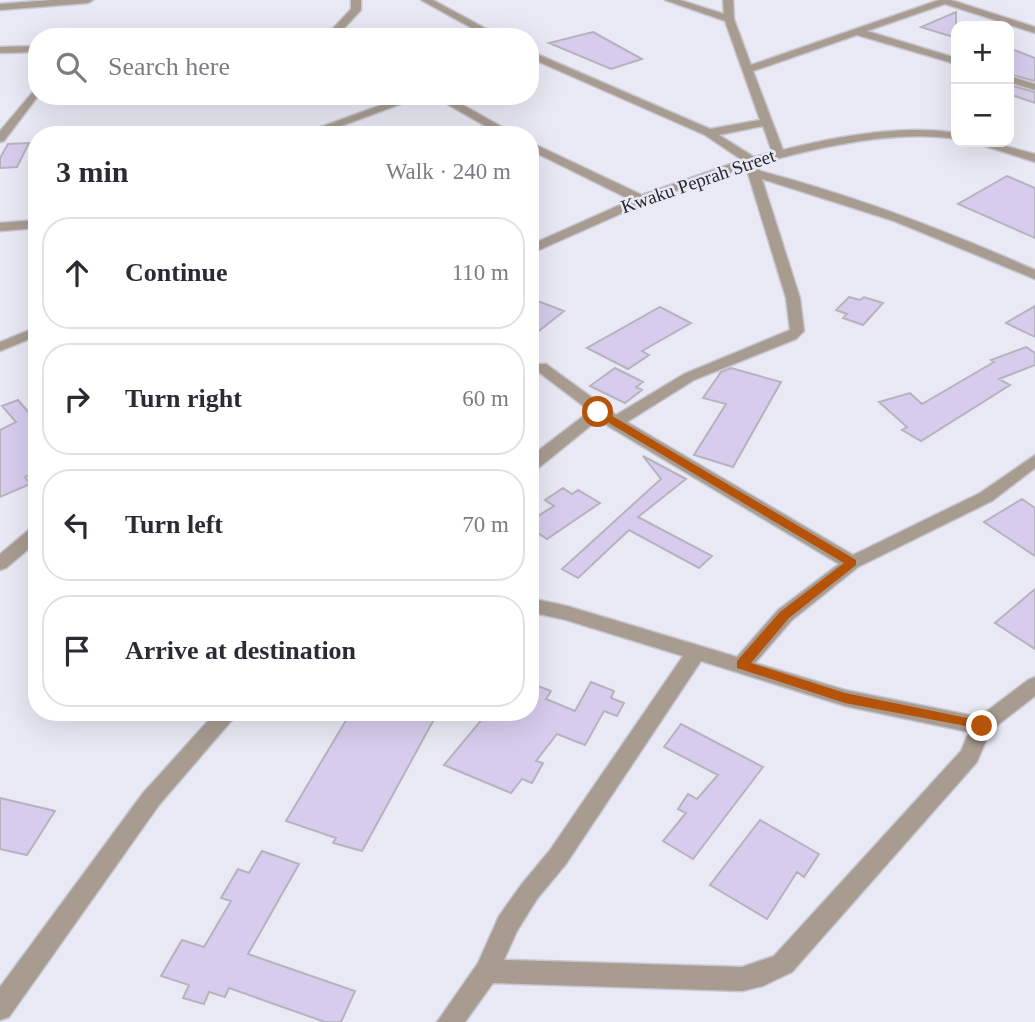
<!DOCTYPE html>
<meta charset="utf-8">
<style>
body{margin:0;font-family:Georgia,serif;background:#f2f2f3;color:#2b2b33}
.controls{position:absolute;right:21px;top:21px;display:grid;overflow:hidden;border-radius:14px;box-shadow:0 7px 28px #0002}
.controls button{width:63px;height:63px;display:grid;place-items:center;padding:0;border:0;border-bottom:2px solid #e1e1e2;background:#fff;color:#2b2b33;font:35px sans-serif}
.stop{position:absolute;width:21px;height:21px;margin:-16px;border:5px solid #b45309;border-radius:50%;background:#fff}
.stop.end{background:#b45309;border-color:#fff;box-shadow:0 2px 7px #0008}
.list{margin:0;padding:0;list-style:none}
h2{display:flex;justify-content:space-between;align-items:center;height:91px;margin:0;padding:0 28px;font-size:30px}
h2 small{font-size:23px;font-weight:400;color:#7c7c81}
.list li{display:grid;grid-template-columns:46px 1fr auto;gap:21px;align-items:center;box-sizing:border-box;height:112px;margin:0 14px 14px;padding:0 14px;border:2px solid #e1e1e2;border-radius:28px}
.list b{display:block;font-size:26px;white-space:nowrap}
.list em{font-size:23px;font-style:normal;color:#7c7c81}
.icon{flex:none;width:38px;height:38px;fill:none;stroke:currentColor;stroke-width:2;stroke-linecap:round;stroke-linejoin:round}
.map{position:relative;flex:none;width:1035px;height:1022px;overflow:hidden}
.search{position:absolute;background:#fff;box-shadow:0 7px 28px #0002;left:28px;top:28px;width:511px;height:77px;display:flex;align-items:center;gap:18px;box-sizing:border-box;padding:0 24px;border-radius:28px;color:#7c7c81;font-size:26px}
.panel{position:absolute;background:#fff;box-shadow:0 7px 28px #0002;left:28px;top:126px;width:511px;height:595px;border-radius:28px}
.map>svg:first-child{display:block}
</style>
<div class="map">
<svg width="1035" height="1022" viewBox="0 0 1035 1022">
<rect width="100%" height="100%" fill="#e8e9f4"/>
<!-- building -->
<path fill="#d7cced" stroke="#b6b3bd" stroke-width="2" d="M956 12V38L921 27Z
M593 32 642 59 611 69 549 43Z
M1009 48 1035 58V81L1009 74Z
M1009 85 1035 92V103L1009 94Z
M29 143 17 167 0 168V158L8 144Z
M1007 176 1035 188V238L958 204Z
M849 297 860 300 864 297 883 303 863 325 843 318 847 314 836 310Z
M530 298 564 311 530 338Z
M1035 306V337L1006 323Z
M660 307 691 323 642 351 649 355 628 369 587 348Z
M1026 347 1035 353V365L999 379 1010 385 921 441 902 430 907 427 879 402 910 393 922 404 994 362 991 360Z
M615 368 643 382 636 387 642 390 625 403 590 386Z
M731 368 781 382 733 467 694 455 726 404 703 398 721 372Z
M18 400 30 414 37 411V472L25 477 30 484 0 497V430L16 422 2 406Z
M643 456 686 479 638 517 712 556 699 568 629 530 578 578 562 569 661 479Z
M563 488 572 494 578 490 600 503 547 539 530 528V521L554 506 545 500Z
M1022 499 1035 508V556L984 522Z
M1035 589V649L995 623Z
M591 682 614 691 611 698 624 703 617 716 604 711 585 745 557 734 536 761 543 763 532 783 522 779 511 793 444 765 488 712H530V683L551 691 546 699 575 711Z
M351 712H438L362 851 333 843 336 838 286 821Z
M681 724 763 767 693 859 663 841 686 813 678 809 688 794 697 799 718 775 664 747Z
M0 798 55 811 27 855 0 849Z
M760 820 819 854 804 877 797 872 767 919 710 885Z
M262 851 299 864 248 954 355 991 341 1022H325L229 988 225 997 209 992 204 1004 183 998 189 985 161 976 182 940 204 947 231 901 221 898 238 869 249 873Z"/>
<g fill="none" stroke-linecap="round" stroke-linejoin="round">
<defs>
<path id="street" d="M52 0H93L88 3 0 10V4Z
M351 0H361V10L336 37H325L351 9Z
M421 0H433L501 37H488Z
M665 0H680L724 14 723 0H733L734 19 751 65 939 0H951L1035 27V33L945 4 867 31 956 58V64L857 35 753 71 783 150C833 137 905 124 956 133V139C895 129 816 148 757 164L760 171C855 196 945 230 1035 270V279L894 221 762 179 800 298 804 331 796 339 694 380 627 422 853 555 980 493 1035 455V468L992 501 858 567 792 620 755 663 845 690 979 717 1028 680 1035 677V696L990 731 977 762 792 972 763 986 742 991 493 983 465 1022H437L478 963 499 916 521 885 550 850 683 656 566 620 530 612V598L567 606 737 657 778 610 839 564 608 426 600 418 536 470 530 471V457L590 411 536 370 533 367 536 364H546L616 415 684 374 790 330 786 298 746 167 663 195 530 254V245L631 200 530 150V142L642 195 742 160 705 135 530 58V51L710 129 760 120 725 21ZM763 126 772 152 754 157 719 135ZM701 661 845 706 969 732 961 751 774 956 742 967 504 960 517 931 537 899 566 864Z
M256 34H314L319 37H251Z
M37 46V52L0 53V47Z
M1009 76 1035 84V90L1009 82Z
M37 87 38 96 4 141 0 142V131Z
M406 96H422L317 135H299Z
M433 96H447L516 135H501Z
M972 142H990L1035 154V162Z
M37 220V228L0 231V223Z
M37 327V336L0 351V342Z
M37 526V542L6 568 0 570V554L31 528Z
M216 712H239L159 805 9 1017 0 1020V987L143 793Z"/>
</defs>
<!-- street casing -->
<use href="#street" stroke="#c6c6d0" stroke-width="3"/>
<!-- street -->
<use href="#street" fill="#a89c91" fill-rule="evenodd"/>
</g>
<!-- route -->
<path fill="#b45309" d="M594 410H602L856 560V565L789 618 751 663 845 693 982 721 989 726 987 730 845 703 737 668V661L780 612 844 563 594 414Z"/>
<g text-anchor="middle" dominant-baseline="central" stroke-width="5" stroke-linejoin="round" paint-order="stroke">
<!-- far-street labels -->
<g font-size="19" fill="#29292d" stroke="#e8e9f4">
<text transform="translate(698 181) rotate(-19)">Kwaku Peprah Street</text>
</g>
</g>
</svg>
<div class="controls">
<button>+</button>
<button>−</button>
</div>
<div class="stop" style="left:598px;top:412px"></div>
<div class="stop end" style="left:982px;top:726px"></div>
<div class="search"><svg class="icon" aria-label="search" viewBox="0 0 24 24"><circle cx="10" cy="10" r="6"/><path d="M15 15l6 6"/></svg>Search here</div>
<section class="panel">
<h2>3 min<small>Walk · 240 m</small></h2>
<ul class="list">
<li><svg class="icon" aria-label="ahead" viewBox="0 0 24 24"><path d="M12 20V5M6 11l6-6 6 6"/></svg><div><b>Continue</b></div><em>110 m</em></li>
<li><svg class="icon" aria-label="right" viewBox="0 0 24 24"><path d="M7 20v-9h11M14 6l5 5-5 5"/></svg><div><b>Turn right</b></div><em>60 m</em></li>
<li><svg class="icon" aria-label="left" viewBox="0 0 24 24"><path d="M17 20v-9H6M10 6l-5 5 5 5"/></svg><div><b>Turn left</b></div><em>70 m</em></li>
<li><svg class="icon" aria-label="arrive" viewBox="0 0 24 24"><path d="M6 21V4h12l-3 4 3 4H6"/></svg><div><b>Arrive at destination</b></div></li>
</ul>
</section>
</div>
